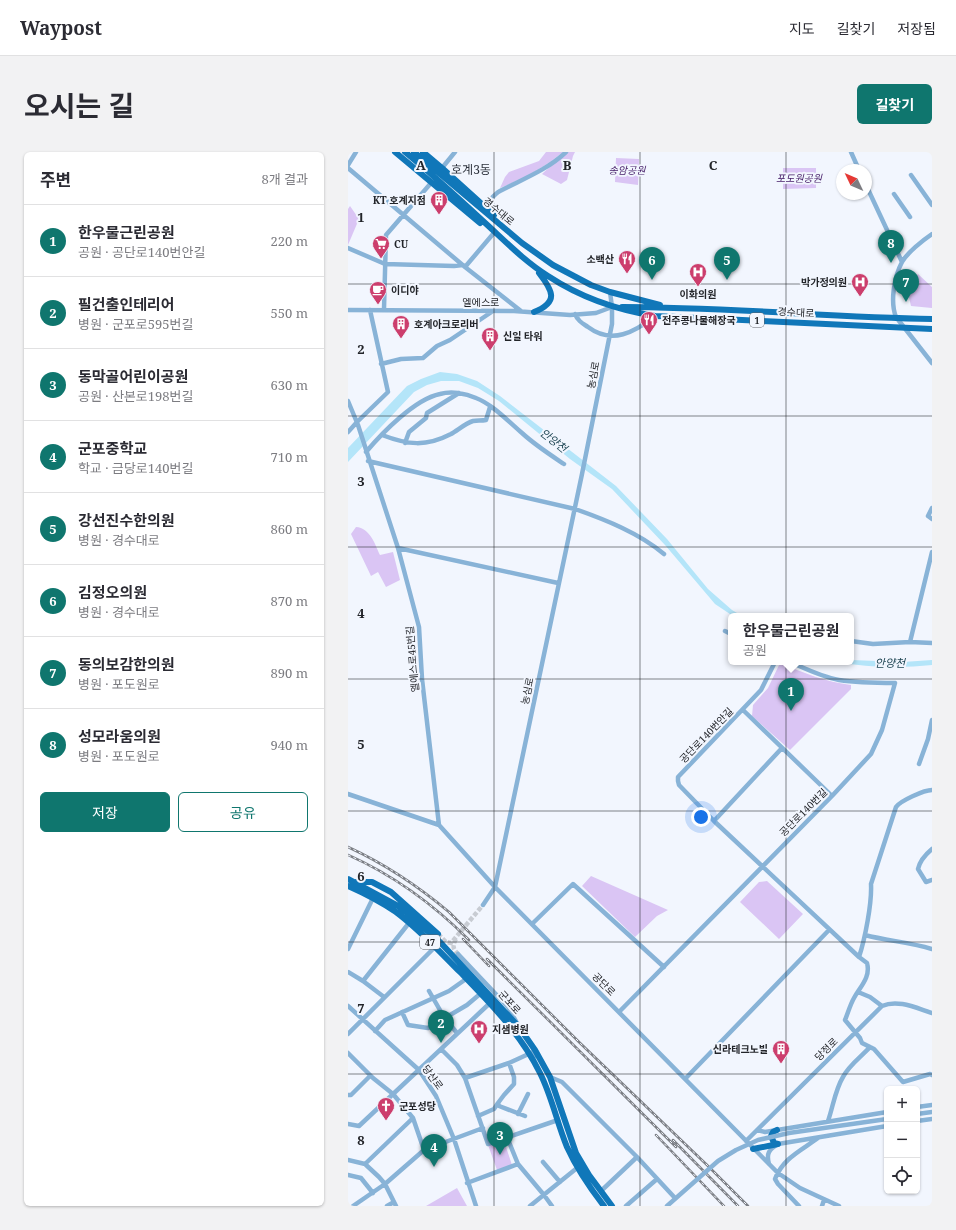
<!DOCTYPE html>
<html lang="ko">
<meta charset="utf-8">
<style>
body{margin:0;font-family:"Noto Serif","Noto Sans KR",serif;background:#f2f2f3;color:#2b2b33}
.controls{position:absolute;right:12px;bottom:12px;display:grid;overflow:hidden;border-radius:6px;box-shadow:0 1px 3px #0004}
.controls button{width:36px;height:36px;display:grid;place-items:center;padding:0;border:0;border-bottom:1px solid #e1e1e2;background:#fff;color:#2b2b33;font:20px sans-serif}
.compass{position:absolute;left:488px;top:12px;width:36px;height:36px;border-radius:50%;background:#fff;box-shadow:0 1px 3px #0004;rotate:314deg}
.you{position:absolute;left:353px;top:665px;width:14px;height:14px;margin:-10px;border:3px solid #fff;border-radius:50%;background:#1a73e8;box-shadow:0 0 0 6px #1a73e833}
.badge{display:grid;place-items:center;width:26px;height:26px;border-radius:50%;background:#0f766e;color:#fff;font-size:13px;font-weight:700}
.pin{position:absolute;translate:-50% -33px;filter:drop-shadow(0 1px 2px #0008)}
.pin::after{content:'';position:absolute;top:21px;width:14px;height:12px;background:inherit;clip-path:polygon(0 0,100% 0,50% 100%)}
.popup{position:absolute;left:380px;top:461px;width:126px;height:52px;box-sizing:border-box;display:grid;place-content:center;border-radius:6px;background:#fff;filter:drop-shadow(0 1px 3px #0005);font-size:13px;white-space:nowrap;color:#7c7c81}
.popup b{font-size:15px;color:#2b2b33}
.popup::after{content:'';position:absolute;left:50%;top:100%;margin-left:-8px;border:8px solid transparent;border-top-color:#fff}
.list{margin:0;padding:0;list-style:none}
h2{display:flex;justify-content:space-between;align-items:center;height:52px;margin:0;padding:0 16px;font-size:17px}
h2 small{font-size:13px;font-weight:400;color:#7c7c81}
.list li{display:grid;grid-template-columns:26px 1fr auto;gap:12px;align-items:center;box-sizing:border-box;height:72px;padding:0 16px;border-top:1px solid #e1e1e2}
.list b{display:block;font-size:15px;white-space:nowrap}
.list p{margin:0;font-size:13px;white-space:nowrap;color:#7c7c81}
.list em{font-size:13px;font-style:normal;color:#7c7c81}
.actions{display:flex;gap:8px;padding:12px 16px}
.actions a{flex:1;padding:9px 0;border:1px solid #0f766e;border-radius:6px;text-align:center;font-size:14px;color:#0f766e}
.actions .main{background:#0f766e;color:#fff}
.icon{flex:none;width:22px;height:22px;fill:none;stroke:currentColor;stroke-width:2;stroke-linecap:round;stroke-linejoin:round}
.map{position:relative;flex:none;width:584px;height:1054px;overflow:hidden;border-radius:6px}
header{display:flex;align-items:center;gap:24px;box-sizing:border-box;height:56px;padding:0 20px;background:#fff;border-bottom:1px solid #e1e1e2}
header strong{font-size:19px}
nav{display:flex;gap:22px;margin-inline-start:auto;font-size:14px}
.intro{display:flex;align-items:center;justify-content:space-between;box-sizing:border-box;height:96px;padding:0 24px}
h1{margin:0;font-size:28px}
.button{padding:10px 18px;border-radius:6px;background:#0f766e;color:#fff;font-size:14px;font-weight:700}
main{display:flex;gap:24px;padding:0 24px}
aside{flex:1;background:#fff;border-radius:6px;box-shadow:0 1px 3px #0004}
.map>svg:first-child{display:block}
</style>
<header>
<strong>Waypost</strong>
<nav><a>지도</a><a>길찾기</a><a>저장됨</a></nav>
</header>
<div class="intro"><h1>오시는 길</h1><a class="button">길찾기</a></div>
<main>
<aside>
<h2>주변<small>8개 결과</small></h2>
<ul class="list">
<li><span class="badge">1</span><div><b>한우물근린공원</b><p>공원 · 공단로140번안길</p></div><em>220 m</em></li>
<li><span class="badge">2</span><div><b>필건출인테리어</b><p>병원 · 군포로595번길</p></div><em>550 m</em></li>
<li><span class="badge">3</span><div><b>동막골어린이공원</b><p>공원 · 산본로198번길</p></div><em>630 m</em></li>
<li><span class="badge">4</span><div><b>군포중학교</b><p>학교 · 금당로140번길</p></div><em>710 m</em></li>
<li><span class="badge">5</span><div><b>강선진수한의원</b><p>병원 · 경수대로</p></div><em>860 m</em></li>
<li><span class="badge">6</span><div><b>김정오의원</b><p>병원 · 경수대로</p></div><em>870 m</em></li>
<li><span class="badge">7</span><div><b>동의보감한의원</b><p>병원 · 포도원로</p></div><em>890 m</em></li>
<li><span class="badge">8</span><div><b>성모라움의원</b><p>병원 · 포도원로</p></div><em>940 m</em></li>
</ul>
<div class="actions"><a class="main">저장</a><a>공유</a></div>
</aside>
<div class="map">
<svg width="584" height="1054" viewBox="0 0 584 1054">
<rect width="100%" height="100%" fill="#f2f6fe"/>
<!-- green -->
<path fill="#dac5f4" d="M198 0H215C196 16 175 27 152 36L157 25 161 20 191 9Z
M218 0H227L225 4 219 28 213 32 194 22Z
M268 6 291 7 290 33 267 30Z
M435 16H468V36L435 37Z
M2 54 11 67 0 93V57Z
M570 122 584 135V156L563 154 559 137Z
M8 375C22 376 27 392 32 403L45 400 52 428 38 435 30 420 23 424 3 382Z
M432 511C456 521 478 530 503 533V537L442 598 404 564 405 553 420 536Z
M243 724 320 758 309 764 287 785 234 734Z
M419 729 455 762 431 787 392 750 411 730Z
M155 988 156 989 164 1013 149 1018 140 993Z
M109 1036 119 1054H78Z"/>
<!-- water -->
<path fill="#b4e5f9" d="M92 220 109 222 129 229 152 244 268 334 319 387 360 437 384 458 394 464H385L367 452 317 393 264 337 222 307 151 249 130 236 111 229H93L79 233 66 240 0 310V296L59 234 73 227Z
M503 508 555 510 584 508V513C556 516 519 516 491 510H503Z"/>
<g fill="none" stroke-linecap="round" stroke-linejoin="round">
<!-- minor-tunnel -->
<path stroke="#c8ccd3" stroke-width="4.5" stroke-dasharray="4.5 2" stroke-linecap="butt" d="M90 782 98 790 103 791 135 753
M108 787C104 794 105 797 110 802"/>
<!-- minor -->
<path stroke="#88b3d7" stroke-width="4.5" d="M503 0 511 18
M0 13 8 0
M0 16 117 115 173 159
M94 16 107 0
M563 23 584 53
M518 33 554 110
M546 42 562 65
M136 54C142 49 146 42 152 39 175 27 199 18 218 0
M584 82C575 88 559 101 554 110 546 125 542 150 548 165L584 211
M0 96 37 112 106 114 115 113
M117 115 145 82
M36 157 38 83 83 31
M0 158 166 159 222 163 248 161 264 155
M227 162C230 169 234 171 240 175 264 193 287 180 307 164
M33 212 53 207 75 206 89 194 102 188 145 159
M0 249 10 273 50 396 71 475 74 527 91 673
M0 280 9 270 40 240 22 158
M34 283C60 293 78 295 103 282 110 278 118 271 125 269 129 268 133 269 138 268L142 255
M57 291 61 280 78 266 79 261 111 241
M18 300C34 281 67 247 92 242 103 239 117 241 128 246 144 252 161 270 174 281 187 293 201 302 216 312
M20 309 227 357C258 368 291 381 316 402
M584 356 580 364 584 367
M50 396 210 431
M377 479 383 482
M503 489 525 492 562 490 584 491
M562 490 584 400
M427 510 413 538 330 625V629L331 633 366 669 511 805
M395 558 484 644
M571 612 580 587 584 568
M584 638C576 638 552 649 548 655L523 732C524 751 517 787 511 805L519 811C523 825 512 835 506 846 502 853 500 861 497 868L512 886 514 891 526 897 555 930 582 922 584 923
M0 642 91 673 147 735 430 1021 452 1036 491 1054
M366 669 434 596
M584 697C578 702 572 708 570 717L578 730 584 728
M135 753 147 735 234 322 264 172V155L262 140
M184 772 225 732 316 815
M517 783C539 789 562 790 584 797
M0 797 25 746
M110 802 160 855 169 871
M0 820 15 829 36 845
M15 829 61 771
M81 839 96 865 109 881
M510 840 522 845 534 854
M0 854 71 918 88 944 106 987 128 1054
M54 860 60 873 80 876 119 853 132 842
M271 860 484 644 523 602 534 578 547 531C529 531 510 531 491 528 474 525 458 517 442 510
M27 879 37 868 101 839 118 827
M0 882 87 795
M93 897 109 913 117 926 140 992 210 968
M0 901 25 926 45 942 65 966 76 998
M161 911 166 925V932L156 943 150 951 151 954 177 964
M202 925 214 930 289 1005 327 1046
M117 926 161 911 185 900 188 904
M337 927 481 778
M0 943H3L22 924
M569 955 584 953
M170 962 180 942
M569 962 584 960
M130 964 146 957 150 951
M480 969C485 955 487 938 495 925 501 913 513 905 522 895
M569 969 584 967
M0 972 11 974 142 851
M409 978 417 980 539 960
M159 985 170 1012 196 1043 204 1054
M398 989 534 854C550 847 568 856 584 861
M0 1008 17 1012 31 1025 37 1032 48 1054
M195 1010 212 1030
M17 1012 65 966
M421 1012C418 1001 421 998 430 992L539 974
M0 1023 13 1026 25 1041
M119 1031 170 1012
M253 1039 289 1005
M5 1054 37 1032 76 998 135 976
M39 1054 46 1050
M182 1054 229 1016
M278 1054 309 1027
M451 1054 430 1032 427 1027C435 1006 454 998 470 986
M474 1054 476 1048"/>
<!-- major -->
<path stroke="#1077b9" stroke-width="6" d="M47 0 132 71
M57 0C84 22 109 45 135 69 156 88 176 109 200 124 232 145 269 158 307 164L584 177
M66 0 174 91 205 113 243 133 262 140 312 153
M75 0 94 16 146 63
M274 155C377 155 481 165 584 167
M186 160C211 150 205 139 191 121
M0 727 50 754 59 761 92 790 171 875 187 898 202 925 228 1001 241 1023 264 1054
M8 730H24L43 740 90 782
M0 734C16 741 33 750 48 760 71 777 91 799 112 820 142 851 173 882 192 921 204 945 209 971 219 995 229 1017 242 1036 256 1054
M429 978 425 980 423 984 426 991 430 992
M405 997 430 992"/>
<defs>
<path id="rail" d="M0 695C37 712 70 734 101 760L232 891 359 1013 400 1054
M0 703C45 723 86 753 121 788
M115 787 141 814
M139 807 328 995
M308 983 376 1054
M325 988 390 1054"/>
</defs>
<!-- rail casing -->
<use href="#rail" stroke="#7c7f85" stroke-width="2.5"/>
<!-- rail -->
<use href="#rail" stroke="#f2f6fe" stroke-width="1" stroke-dasharray="3" stroke-linecap="butt"/>
<!-- minor-bridge -->
<path stroke="#88b3d7" stroke-width="4.5" d="M319 1054 370 1009 388 998 410 988 441 981 539 967"/>
</g>
<!-- grid -->
<path fill="none" stroke="#222429" stroke-width="1" stroke-opacity="0.55" d="M146 0V1054M292 0V1054M438 0V1054M0 132H584M0 264H584M0 395H584M0 527H584M0 659H584M0 790H584M0 922H584"/>
<!-- icons -->
<defs>
<symbol id="building-pin" viewBox="-11 -11 22 30"><path d="M0 17L-7.5 6A9.5 9.5 0 1 1 7.5 6Z" fill="#cc3e6d" stroke="#f2f6fe"/><path d="M-4-6H4V6H1V3H-1V6H-4ZM-2.5-4.3h1.7v1.8h-1.7ZM.8-4.3h1.7v1.8H.8ZM-2.5-1h1.7V.8h-1.7ZM.8-1h1.7V.8H.8Z" fill="#fff"/></symbol>
<symbol id="supermarket-pin" viewBox="-11 -11 22 30"><path d="M0 17L-7.5 6A9.5 9.5 0 1 1 7.5 6Z" fill="#cc3e6d" stroke="#f2f6fe"/><path d="M-6-5.5h2.5l.6 2H6L4.5 2H-2.5L-4.4-4H-6ZM-1.5 3.2a1.3 1.3 0 1 0 .1 0ZM3 3.2a1.3 1.3 0 1 0 .1 0Z" fill="#fff"/></symbol>
<symbol id="restaurant-pin" viewBox="-11 -11 22 30"><path d="M0 17L-7.5 6A9.5 9.5 0 1 1 7.5 6Z" fill="#cc3e6d" stroke="#f2f6fe"/><path d="M-5-6h1v4h1v-4h1v4h1v-4h1v5L-1.5 .5V6h-2V.5L-5-1ZM5-6V6H3V1.5H1.5Q1.5-4 5-6Z" fill="#fff"/></symbol>
<symbol id="hospital-pin" viewBox="-11 -11 22 30"><path d="M0 17L-7.5 6A9.5 9.5 0 1 1 7.5 6Z" fill="#cc3e6d" stroke="#f2f6fe"/><path d="M-5-5h3v3.5h4V-5h3V5h-3V1.5h-4V5h-3Z" fill="#fff"/></symbol>
<symbol id="cafe-pin" viewBox="-11 -11 22 30"><path d="M0 17L-7.5 6A9.5 9.5 0 1 1 7.5 6Z" fill="#cc3e6d" stroke="#f2f6fe"/><path d="M-5.5-4.5H6V0H3Q3 3.5 0 3.5H-2.5Q-5.5 3.5-5.5 0ZM3-3.2v2h1.7v-2ZM-6 4.5H4V6H-6Z" fill="#fff"/></symbol>
<symbol id="church-pin" viewBox="-11 -11 22 30"><path d="M0 17L-7.5 6A9.5 9.5 0 1 1 7.5 6Z" fill="#cc3e6d" stroke="#f2f6fe"/><path d="M-1.2-6h2.4v3.5h3.3v2.4h-3.3V6h-2.4V-.1h-3.3v-2.4h3.3Z" fill="#fff"/></symbol>
</defs>
<g fill-rule="evenodd">
<use href="#building-pin" x="81" y="38" width="20" height="27"/>
<use href="#supermarket-pin" x="23" y="82" width="20" height="27"/>
<use href="#restaurant-pin" x="269" y="97" width="20" height="27"/>
<use href="#hospital-pin" x="340" y="110" width="20" height="27"/>
<use href="#hospital-pin" x="502" y="120" width="20" height="27"/>
<use href="#cafe-pin" x="20" y="128" width="20" height="27"/>
<use href="#restaurant-pin" x="291" y="158" width="20" height="27"/>
<use href="#building-pin" x="43" y="162" width="20" height="27"/>
<use href="#building-pin" x="132" y="174" width="20" height="27"/>
<use href="#hospital-pin" x="121" y="867" width="20" height="27"/>
<use href="#building-pin" x="423" y="887" width="20" height="27"/>
<use href="#church-pin" x="28" y="944" width="20" height="27"/>
</g>
<g text-anchor="middle" dominant-baseline="central" stroke-width="4" stroke-linejoin="round" paint-order="stroke">
<!-- shield labels -->
<g fill="#f2f6fe" stroke="#606369" stroke-width="1">
<rect x="402" y="161" width="14" height="14" rx="3"/>
<rect x="72" y="783" width="20" height="14" rx="3"/>
</g>
<g font-size="9" font-weight="bold" fill="#222429">
<text x="409" y="168">1</text>
<text x="82" y="790">47</text>
</g>
<!-- park labels -->
<g font-size="10" font-style="italic" fill="#421965" stroke="#f2f6fe">
<text x="279" y="18">송암공원</text>
<text x="451" y="26">포도원공원</text>
</g>
<!-- poi labels -->
<g font-size="10" font-weight="bold" fill="#222429" stroke="#f2f6fe" text-anchor="start">
<text x="78" y="48" text-anchor="end">KT 호계지점</text>
<text x="46" y="92">CU</text>
<text x="266" y="107" text-anchor="end">소백산</text>
<text x="499" y="130" text-anchor="end">박가정의원</text>
<text x="43" y="138">이디야</text>
<text x="350" y="142" text-anchor="middle">이화의원</text>
<text x="314" y="168">전주콩나물해장국</text>
<text x="66" y="172">호계아크로리버</text>
<text x="155" y="184">신일 타워</text>
<text x="144" y="877">지샘병원</text>
<text x="420" y="897" text-anchor="end">신라테크노빌</text>
<text x="51" y="954">군포성당</text>
</g>
<!-- street labels -->
<g font-size="10" fill="#222429" stroke="#f2f6fe">
<text transform="translate(151 59) rotate(40)">경수대로</text>
<text x="133" y="150">엘에스로</text>
<text transform="translate(448 160) rotate(3)">경수대로</text>
<text transform="translate(245 223) rotate(-79)">농심로</text>
<text transform="translate(64 507) rotate(-95)">엘에스로45번길</text>
<text transform="translate(179 539) rotate(-78)">농심로</text>
<text transform="translate(358 583) rotate(-46)">공단로140번안길</text>
<text transform="translate(455 660) rotate(-45)">공단로140번길</text>
<text transform="translate(256 832) rotate(45)">공단로</text>
<text transform="translate(162 850) rotate(48)">군포로</text>
<text transform="translate(478 897) rotate(-45)">당정로</text>
<text transform="translate(85 925) rotate(54)">당산로</text>
</g>
<!-- water labels -->
<g font-size="11" font-style="italic" fill="#204755" stroke="#f2f6fe">
<text transform="translate(206 288) rotate(38)">안양천</text>
<text x="542" y="510">안양천</text>
</g>
<!-- quarter labels -->
<g font-size="12" fill="#2e333d" stroke="#f2f6fe">
<text x="123" y="17">호계3동</text>
</g>
</g>
<g font-size="13" text-anchor="middle" font-weight="bold" fill="#222429" stroke="#f2f6fe" stroke-width="4" stroke-linejoin="round" paint-order="stroke">
<text x="73" y="18">A</text>
<text x="219" y="18">B</text>
<text x="365" y="18">C</text>
<text x="13" y="70">1</text>
<text x="13" y="202">2</text>
<text x="13" y="334">3</text>
<text x="13" y="466">4</text>
<text x="13" y="597">5</text>
<text x="13" y="729">6</text>
<text x="13" y="861">7</text>
<text x="13" y="993">8</text>
</g>
</svg>
<div class="controls">
<button>+</button>
<button>−</button>
<button><svg class="icon" aria-label="locate" viewBox="0 0 24 24"><circle cx="12" cy="12" r="6"/><path d="M12 2v4M12 18v4M2 12h4M18 12h4"/></svg></button>
</div>
<svg class="compass" viewBox="-18 -18 36 36"><path d="M0-13l5 13h-10z" fill="#e53935"/><path d="M0 13l5-13h-10z" fill="#7c7c81"/></svg>
<div class="you"></div>
<div class="pin badge" style="left:443px;top:559px">1</div>
<div class="popup"><b>한우물근린공원</b>공원</div>
<div class="pin badge" style="left:93px;top:891px">2</div>
<div class="pin badge" style="left:152px;top:1003px">3</div>
<div class="pin badge" style="left:86px;top:1015px">4</div>
<div class="pin badge" style="left:379px;top:128px">5</div>
<div class="pin badge" style="left:304px;top:128px">6</div>
<div class="pin badge" style="left:558px;top:150px">7</div>
<div class="pin badge" style="left:543px;top:111px">8</div>
</div>
</main>
